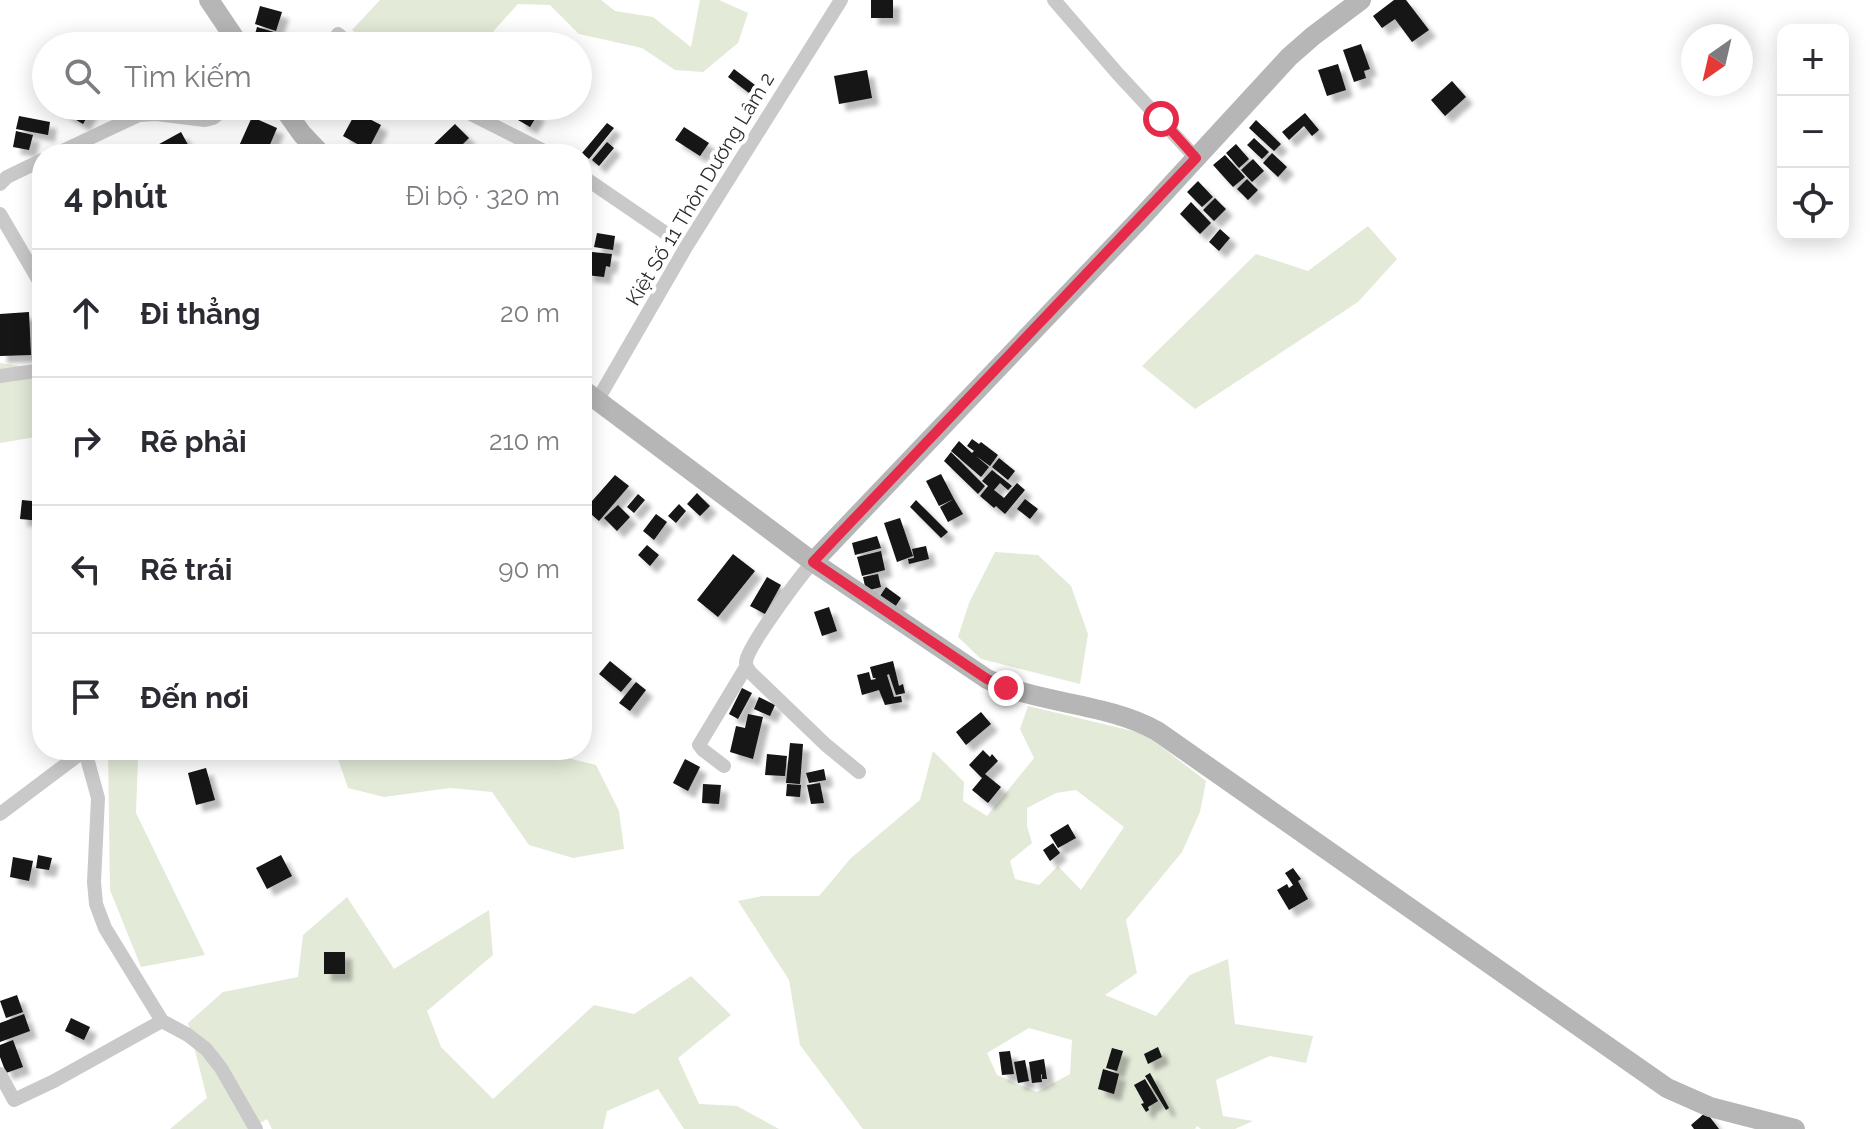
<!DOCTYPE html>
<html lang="vi">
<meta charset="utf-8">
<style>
body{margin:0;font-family:Raleway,sans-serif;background:#f7f7f7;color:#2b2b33}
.controls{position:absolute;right:24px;top:24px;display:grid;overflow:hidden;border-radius:16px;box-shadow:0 4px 20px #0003}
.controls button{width:72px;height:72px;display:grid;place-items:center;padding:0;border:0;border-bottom:2px solid #e1e1e2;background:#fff;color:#2b2b33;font:40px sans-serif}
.compass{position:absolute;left:1681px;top:24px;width:72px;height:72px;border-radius:50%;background:#fff;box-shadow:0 4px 20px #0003;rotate:214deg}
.stop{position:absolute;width:24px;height:24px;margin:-18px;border:6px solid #e62a4a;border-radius:50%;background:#fff}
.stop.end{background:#e62a4a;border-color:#fff;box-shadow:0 2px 8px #0008}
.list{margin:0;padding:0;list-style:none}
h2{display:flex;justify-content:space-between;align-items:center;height:104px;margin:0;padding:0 32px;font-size:34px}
h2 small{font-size:26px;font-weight:400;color:#7c7c81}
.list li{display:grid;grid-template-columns:52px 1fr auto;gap:24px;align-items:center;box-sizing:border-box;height:128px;padding:0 32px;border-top:2px solid #e1e1e2}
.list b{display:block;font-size:30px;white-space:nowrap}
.list em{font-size:26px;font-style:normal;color:#7c7c81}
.icon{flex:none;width:44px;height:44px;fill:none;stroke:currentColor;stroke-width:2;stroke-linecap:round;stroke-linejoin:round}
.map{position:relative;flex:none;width:1873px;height:1129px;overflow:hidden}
.search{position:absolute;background:#fff;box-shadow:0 4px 20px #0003;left:32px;top:32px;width:560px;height:88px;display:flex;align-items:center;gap:20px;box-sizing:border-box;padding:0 28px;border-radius:44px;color:#7c7c81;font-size:30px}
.panel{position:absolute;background:#fff;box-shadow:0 4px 20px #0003;left:32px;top:144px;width:560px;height:616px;border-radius:32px}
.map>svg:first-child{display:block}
</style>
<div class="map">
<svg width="1873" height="1129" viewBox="0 0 1873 1129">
<defs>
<filter id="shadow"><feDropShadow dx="7" dy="7" stdDeviation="2" flood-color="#0004"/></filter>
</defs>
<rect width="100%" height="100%" fill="#fff"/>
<!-- green -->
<path fill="#e3ead8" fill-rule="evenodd" d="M380 0H601L615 11 653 17 691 47 700 0H719L748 13 738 43 703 72 675 70 642 48 579 34 550 5 518 4 490 35 484 46H371L352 30Z
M1368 226 1397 259 1358 302 1195 409 1142 366 1256 254 1308 271Z
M0 363 42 369V436L0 443Z
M995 552 1038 555 1071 586 1088 634 1080 684 981 659 958 637 969 603Z
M1028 706 1145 734 1206 781 1200 812 1182 852 1126 920 1137 973 1105 995 1156 1016 1190 975 1228 959 1235 1024 1313 1036 1306 1063 1270 1056 1216 1080 1223 1116 1253 1121 1235 1129H1201L1197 1126 1195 1129H863L800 1045 789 980 738 901 762 896H819L851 858 920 800 933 751 964 782 963 801 987 816 1034 758 1020 729ZM1076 790 1124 827 1081 890 1058 866 1039 885 1015 879 1010 861 1032 843 1027 826V808L1056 793ZM1029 1028 1072 1040 1070 1074 1037 1092 997 1075 987 1053Z
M108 750H148L138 760 136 813 205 955 141 967 110 890Z
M335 750H547V753L596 765 619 811 624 849 573 858 529 845 492 792 450 788 384 797 348 788Z
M347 897 394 969 489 910 493 955 427 1011 441 1047 493 1099 594 1005 634 1014 691 976 731 1015 678 1058 699 1104 737 1106 779 1129H684L658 1089 607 1111 603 1129H272L267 1119 250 1129H170L207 1098 188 1023 223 992 298 977 303 935Z"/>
<!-- building -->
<path fill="#131313" filter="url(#shadow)" d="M871 0H893V18H871Z
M1394 0H1406L1429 30 1412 42 1395 19 1382 28 1373 16Z
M260 6 282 12 276 31 255 24Z
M257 27 274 32 271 43 254 38Z
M166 33 181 43 178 46H157Z
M1361 44 1370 69 1364 71 1366 78 1354 82 1343 50Z
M1338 64 1346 90 1327 96 1318 70Z
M734 69 755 85 749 93 728 77Z
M867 70 872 98 839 104 834 76Z
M1452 81 1466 97 1445 116 1431 100Z
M53 106H88L92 108 83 124Z
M526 107 538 114 530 127 518 120Z
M356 112 381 125 368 150 343 136Z
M1305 113 1319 130 1312 136 1304 126 1289 140 1282 132Z
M19 116 50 122 48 135 16 129Z
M252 117 277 128 266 154H258L239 146Z
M1256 120 1281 144 1274 151 1249 128Z
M607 123 614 128 589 159 582 153Z
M455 124 469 138 453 154H436L430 148Z
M684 127 709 143 700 156 675 140Z
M16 131 33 135 29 150 13 147Z
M181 132 191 150 184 154H156L152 148Z
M1254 138 1269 152 1262 159 1247 145Z
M607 142 614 148 599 166 592 160Z
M1236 144 1249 159 1239 168 1226 153Z
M1272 153 1287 167 1278 177 1263 163Z
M1225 155 1245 177 1233 187 1213 165Z
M1253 159 1264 171 1252 182 1241 170Z
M1247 179 1258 190 1248 200 1237 189Z
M1198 181 1213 197 1202 207 1187 192Z
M1215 198 1226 209 1214 221 1203 210Z
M1191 202 1211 223 1200 234 1180 214Z
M1220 229 1230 238 1219 251 1209 242Z
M597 233 615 236 613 250 594 247Z
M582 251 612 254 610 267 606 266 604 277 586 275 587 264H582Z
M29 312 31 355 0 356V314Z
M42 312V353L36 354 32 313Z
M972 439 979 444 981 442 998 455 990 466 976 456 989 467 981 477 951 451 959 441 972 453 974 451 967 446Z
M951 452 985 486 978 494 944 461Z
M999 458 1015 471 1008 480 992 467Z
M992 470 1012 486 1008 490 1000 483 994 490 1004 498 1017 483 1025 490 1005 514 996 506 994 508 980 496 988 486 982 481Z
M941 474 954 499 939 506 926 481Z
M615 475 629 486 599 521 585 509Z
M697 493 710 506 700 516 687 504Z
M638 494 645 500 634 513 627 507Z
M954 499 963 514 948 522 940 507Z
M1025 499 1038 509 1030 519 1017 509Z
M22 500 42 502V521L20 519Z
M916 500 948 532 941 538 910 507Z
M679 504 686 511 676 523 668 516Z
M618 505 630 517 617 531 604 518Z
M656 514 667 522 654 540 643 531Z
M900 518 913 556 897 562 884 523Z
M877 536 881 548 855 555 852 543Z
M647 545 659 555 650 566 638 555Z
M926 546 929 559 909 564 908 559 914 558 912 549Z
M881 551 885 570 862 576 857 557Z
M733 554 755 571 718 617 697 600Z
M878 574 881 587 866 591 863 577Z
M767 577 781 585 765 614 750 606Z
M886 587 901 598 895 607 880 596Z
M829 607 837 631 822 636 814 612Z
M610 661 632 679 621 692 599 674Z
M893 661 899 686 903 684 905 693 896 695 889 674 887 675 894 697 901 696 902 702 885 705 879 690 862 695 857 675 869 672 871 680 876 679 875 678H873L870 667Z
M636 682 646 690 630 711 619 703Z
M742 688 752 693 738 719 729 714Z
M759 697 775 705 770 716 754 709Z
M981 712 991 724 966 745 956 732Z
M748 714 763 717 753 759 730 752 736 726 745 728Z
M790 743 803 744 800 784 786 783Z
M983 750 990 757 992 754 998 761 985 774 1001 787 988 803 972 790 982 778 969 765Z
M767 754 787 756 785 776 765 775Z
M685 759 700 767 688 791 673 783Z
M206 768 215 800 196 805 188 773Z
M824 769 826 780 809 783 806 773Z
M820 783 824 803 811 804 807 785Z
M703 784 721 785 719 804 702 803Z
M787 784 801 785 800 797 786 796Z
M1068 824 1076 838 1058 848 1050 835Z
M1053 843 1060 853 1050 861 1043 850Z
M38 855 52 858 49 870 36 868Z
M281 855 292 876 267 889 256 868Z
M13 857 33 861 29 881 10 877Z
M1293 868 1301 879 1298 881 1308 899 1289 910 1277 890 1287 884 1289 888 1293 885 1285 873Z
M324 952H345V974H324Z
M17 995 23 1012 6 1018 0 1001Z
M24 1014 30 1031 0 1042V1023Z
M71 1018 90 1027 84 1040 65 1031Z
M13 1040 23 1067 6 1073 0 1057V1045Z
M1158 1047 1162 1057 1148 1064 1144 1054Z
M1112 1048 1123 1051 1117 1071 1106 1068Z
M1010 1051 1014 1074 1002 1075 999 1052Z
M1044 1059 1047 1079H1042V1074L1041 1075 1042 1082 1032 1083 1029 1062Z
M1025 1060 1029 1081 1018 1083 1014 1062Z
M1103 1069 1119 1074 1114 1094 1098 1089Z
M1150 1073 1169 1108 1166 1110 1145 1076Z
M1145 1079 1158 1101 1148 1107 1149 1110 1146 1112 1141 1104 1144 1103 1134 1085Z
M1706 1112 1719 1129H1694L1691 1125Z"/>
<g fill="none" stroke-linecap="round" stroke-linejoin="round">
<!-- street -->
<path stroke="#c9c9c9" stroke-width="14" d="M1054 0 1118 74 1196 158
M338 34 352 46
M449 106 463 110 550 154
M56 154 139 115 156 114 205 120 213 118 228 106
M582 176 686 247
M0 184 7 177 42 160
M0 214 42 286
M0 376 42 370
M597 401 686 247 841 0
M813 562C801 575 747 647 746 662 746 668 748 669 751 673L826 745 859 772
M85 751 98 798 94 882 96 904 105 928 162 1021 188 1035 206 1049 221 1068 256 1129
M724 766 703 750 699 745 746 667
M0 814 85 750
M0 1074 14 1100 54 1081 162 1021"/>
<!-- secondary -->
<path stroke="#b6b6b6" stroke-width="20" d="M209 0 240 46
M282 106 302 134 321 154
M582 389 813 562 987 679C1041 705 1104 702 1157 731L1667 1088 1710 1107 1795 1129
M813 562 1139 220 1289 57 1313 36 1361 0"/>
</g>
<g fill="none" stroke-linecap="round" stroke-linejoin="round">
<!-- route -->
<path stroke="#e62a4a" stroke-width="10" d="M1006 688 987 679 813 562 1196 158 1161 119"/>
</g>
<g text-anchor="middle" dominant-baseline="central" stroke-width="8" stroke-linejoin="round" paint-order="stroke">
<!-- street labels -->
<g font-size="20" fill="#2c2c2c" stroke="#fff">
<text transform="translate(700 189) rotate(-59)">Kiệt Số 11 Thôn Dương Lâm 2</text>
</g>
</g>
</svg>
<div class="controls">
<button>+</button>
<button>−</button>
<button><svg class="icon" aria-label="locate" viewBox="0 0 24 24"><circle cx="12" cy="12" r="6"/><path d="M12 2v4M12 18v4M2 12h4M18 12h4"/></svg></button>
</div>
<svg class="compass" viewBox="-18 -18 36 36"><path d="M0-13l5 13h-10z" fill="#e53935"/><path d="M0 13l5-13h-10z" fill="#7c7c81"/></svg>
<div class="stop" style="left:1161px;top:119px"></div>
<div class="stop end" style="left:1006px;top:688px"></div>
<div class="search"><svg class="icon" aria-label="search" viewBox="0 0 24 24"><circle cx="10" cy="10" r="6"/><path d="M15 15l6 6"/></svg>Tìm kiếm</div>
<section class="panel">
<h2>4 phút<small>Đi bộ · 320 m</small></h2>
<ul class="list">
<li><svg class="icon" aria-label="ahead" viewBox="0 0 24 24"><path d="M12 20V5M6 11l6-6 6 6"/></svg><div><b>Đi thẳng</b></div><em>20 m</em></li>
<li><svg class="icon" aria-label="right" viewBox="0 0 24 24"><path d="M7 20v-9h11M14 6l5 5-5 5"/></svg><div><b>Rẽ phải</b></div><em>210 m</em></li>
<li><svg class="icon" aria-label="left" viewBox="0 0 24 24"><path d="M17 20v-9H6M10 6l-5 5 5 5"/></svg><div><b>Rẽ trái</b></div><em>90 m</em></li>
<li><svg class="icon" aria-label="arrive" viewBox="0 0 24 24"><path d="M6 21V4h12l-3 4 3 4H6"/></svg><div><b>Đến nơi</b></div></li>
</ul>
</section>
</div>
